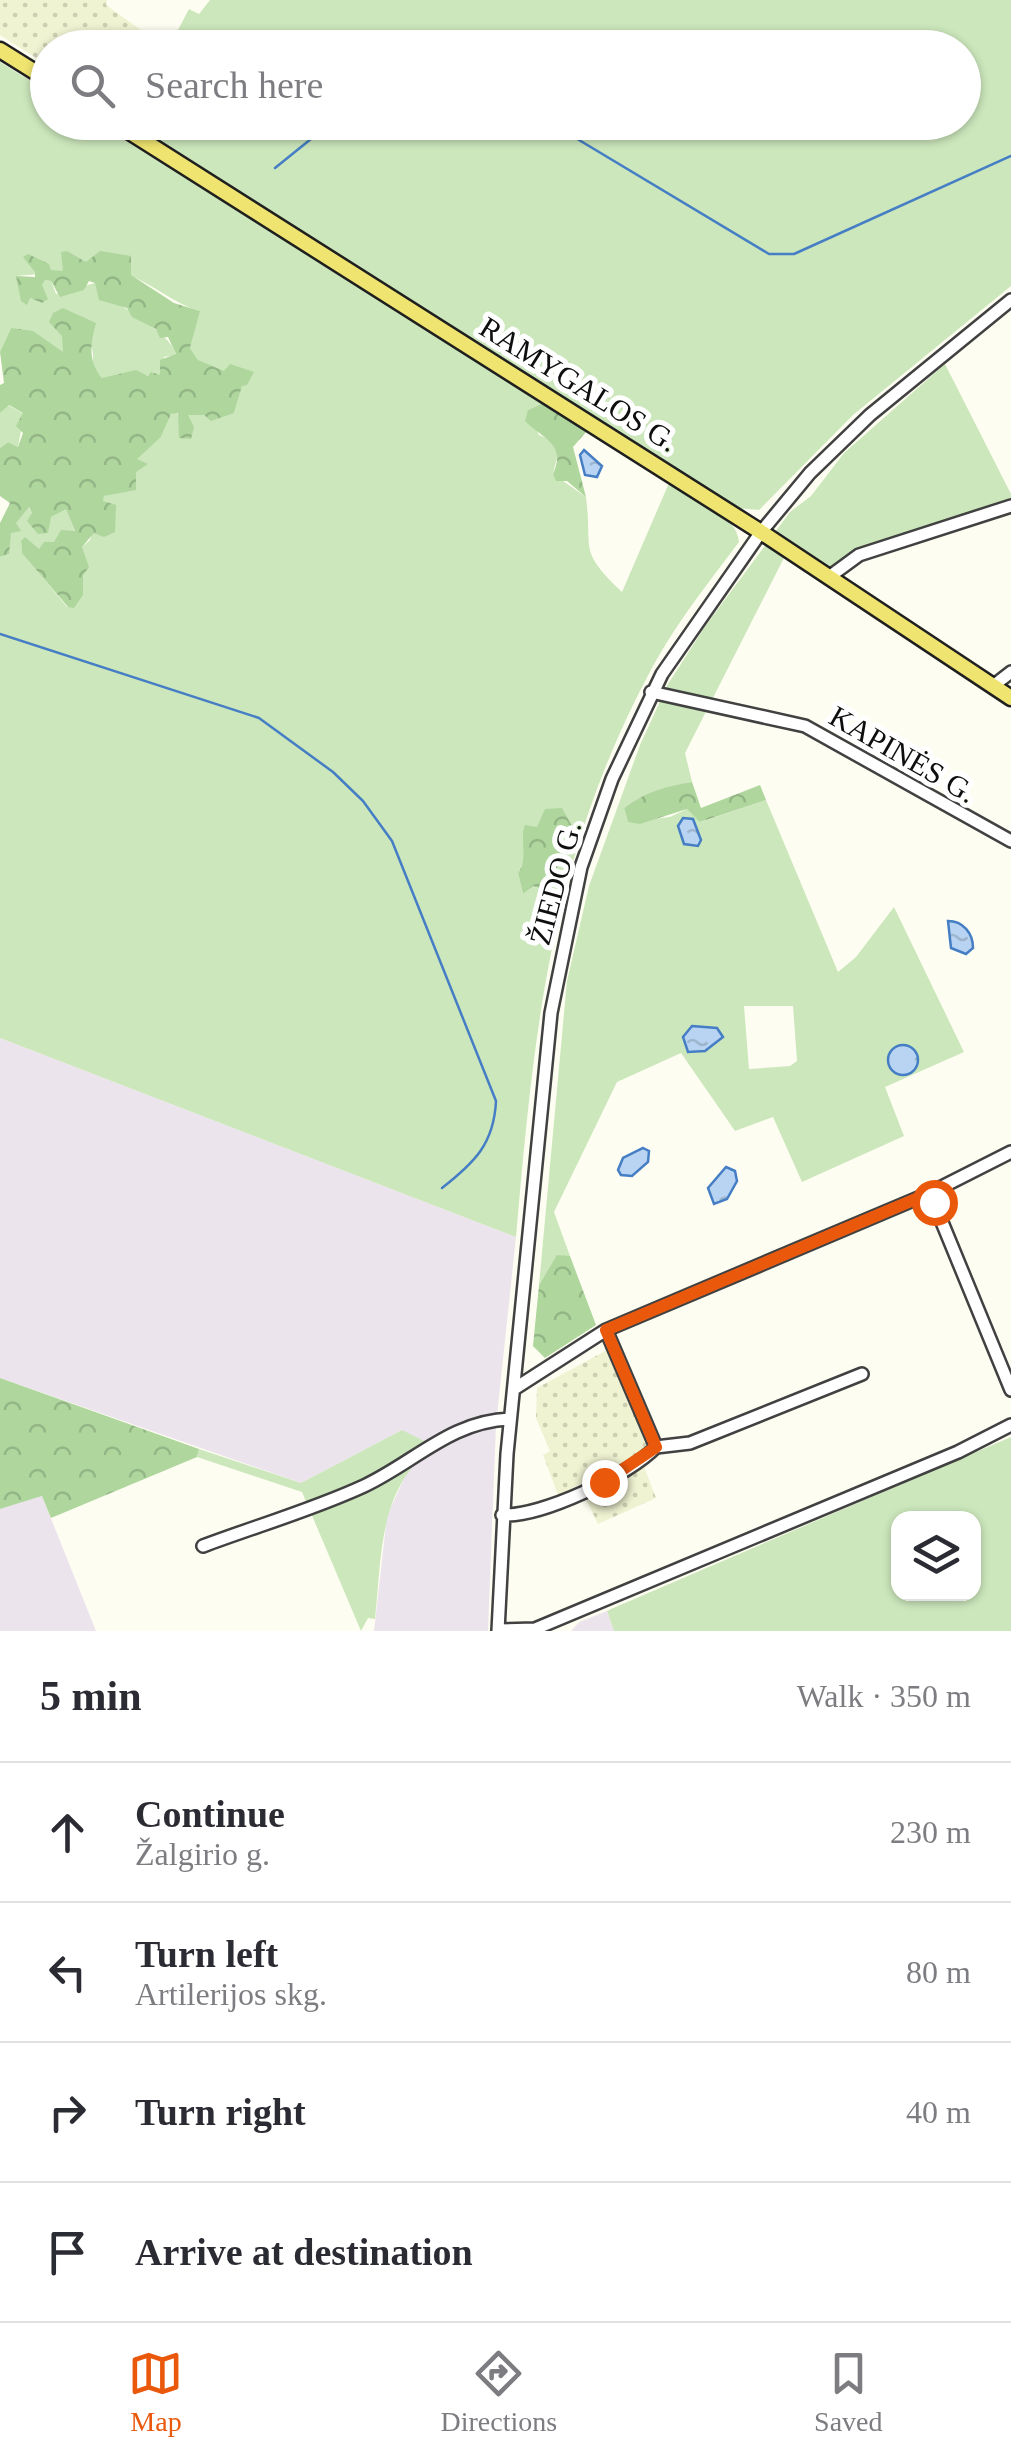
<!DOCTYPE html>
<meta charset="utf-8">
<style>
body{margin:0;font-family:"Times New Roman",serif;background:#f2f2f3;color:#2b2b33}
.controls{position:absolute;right:30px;bottom:30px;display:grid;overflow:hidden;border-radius:20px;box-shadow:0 2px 8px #0004}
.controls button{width:90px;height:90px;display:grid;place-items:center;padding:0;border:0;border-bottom:2px solid #e1e1e2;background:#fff;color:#2b2b33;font:50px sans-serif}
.stop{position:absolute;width:30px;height:30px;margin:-22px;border:8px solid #ea580c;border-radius:50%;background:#fff}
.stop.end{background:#ea580c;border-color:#fff;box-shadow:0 2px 10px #0008}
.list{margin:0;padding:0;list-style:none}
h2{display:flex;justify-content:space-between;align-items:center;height:130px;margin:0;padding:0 40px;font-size:42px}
h2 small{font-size:32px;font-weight:400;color:#7c7c81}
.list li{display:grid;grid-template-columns:65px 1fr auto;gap:30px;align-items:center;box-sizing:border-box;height:140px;padding:0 40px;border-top:2px solid #e1e1e2}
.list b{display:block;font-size:38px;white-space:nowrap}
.list p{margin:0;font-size:32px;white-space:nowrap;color:#7c7c81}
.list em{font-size:32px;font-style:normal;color:#7c7c81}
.icon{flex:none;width:55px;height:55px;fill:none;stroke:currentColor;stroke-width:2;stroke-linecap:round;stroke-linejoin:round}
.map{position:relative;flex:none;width:1011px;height:1631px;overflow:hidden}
.search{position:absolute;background:#fff;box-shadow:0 2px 8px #0004;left:30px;right:30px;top:30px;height:110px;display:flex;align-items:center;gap:25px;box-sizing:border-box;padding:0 35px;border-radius:55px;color:#7c7c81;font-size:38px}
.sheet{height:690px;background:#fff}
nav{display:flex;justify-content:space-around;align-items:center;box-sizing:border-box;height:140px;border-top:2px solid #e1e1e2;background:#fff;font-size:28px;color:#7c7c81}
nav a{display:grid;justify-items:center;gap:5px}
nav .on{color:#ea580c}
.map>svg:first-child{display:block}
</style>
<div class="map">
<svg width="1011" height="1631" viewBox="0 0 1011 1631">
<defs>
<pattern id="farmland-dots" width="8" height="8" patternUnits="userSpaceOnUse" patternTransform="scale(2.5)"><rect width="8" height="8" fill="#f0f3d2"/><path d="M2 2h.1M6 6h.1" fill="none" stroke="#cdcfb3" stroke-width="1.8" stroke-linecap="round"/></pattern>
<pattern id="forest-crowns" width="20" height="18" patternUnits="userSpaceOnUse" patternTransform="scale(2.5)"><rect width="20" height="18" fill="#aed69d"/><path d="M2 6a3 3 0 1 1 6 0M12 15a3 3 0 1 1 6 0" fill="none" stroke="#94b686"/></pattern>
<pattern id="water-ripples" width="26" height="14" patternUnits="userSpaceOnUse" patternTransform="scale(2.5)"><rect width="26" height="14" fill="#b9d4f2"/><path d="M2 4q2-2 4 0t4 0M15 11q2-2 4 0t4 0" fill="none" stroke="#9eb5ce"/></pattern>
</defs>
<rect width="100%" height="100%" fill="#fefdf1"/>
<!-- industrial -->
<path fill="#ece4ec" d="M0 1038 516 1237 496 1425 488 1631H374L387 1516 410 1465 402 1430 301 1483 0 1378Z
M42 1496 96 1631H0V1509Z
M607 1611 614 1631H571L579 1622Z"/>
<!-- farmland -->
<path fill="url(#farmland-dots)" d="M0 0H107L106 5 155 40 151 47 48 48 47 65 0 35Z
M607 1350 647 1442 640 1456 656 1498 598 1524 579 1485 558 1495 543 1455 550 1451 536 1418 537 1388Z"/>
<!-- grass -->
<path fill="#cce7bc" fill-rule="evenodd" d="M210 0H1011V286L853 415 759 510 737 508 128 123 964 122V48L169 47 189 9 199 14Z
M0 62 47 91 48 122 98 123 543 403 528 410 539 435 553 441 558 454 553 474 586 497C593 551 577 549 622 592L669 483C690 496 737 514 739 542 709 582 677 622 653 666 551 854 534 1029 516 1237L0 1038V557L9 554C6 539 15 515 28 506L32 513 51 517 66 508 75 532 39 549 21 541 22 552 67 607 83 595 82 547 90 540 104 496 123 490 136 459 161 437 171 414 177 412 179 419 188 421V415L234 413 242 385 198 360 190 348 199 311C173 303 153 284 127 274 107 267 84 267 67 251L63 272 16 276 30 298 42 303 47 299 41 285 45 280 51 281 56 294 95 283C116 309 169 328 176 355L164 357 160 375 102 378 92 366C98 345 80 319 63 308L64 353 11 328 0 352ZM537 827 558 829C556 854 562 868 544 890L532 886 523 894 518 873C528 858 523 843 537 827Z
M945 364 1011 494V509L860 559 839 572 791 544 685 753 692 782C667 786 645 792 624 808L628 822 670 817 687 809 701 822 766 800 838 972 856 957 894 907 964 1052 885 1087 904 1136 802 1182 773 1117 735 1131 681 1053 617 1082 554 1212 570 1256H557L539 1285 567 981 589 886 640 745 668 684 706 625 790 512 811 496 844 453ZM744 1006H793L797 1061 790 1066 749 1069Z
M8 405 24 414 18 447 8 442 0 448V413Z
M402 1430 434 1446C378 1489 382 1554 375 1619L368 1618 361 1631 302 1492 197 1457 199 1449 301 1483Z
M1011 1437V1631H614L607 1611 611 1609ZM898 1518H974V1594H898Z"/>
<!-- forest -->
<path fill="url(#forest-crowns)" d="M67 251 86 262 100 251 131 256V275L174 303 200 311 190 348 198 360 224 371 230 364 254 372 247 385 242 386 234 413 211 421 204 415H188L194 427 191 439 179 438 178 413 171 414 161 437 137 459 148 464 136 472V490L104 496 103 501 116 505 115 532 104 537 94 533 82 547 89 567 83 575V595L74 608 68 607 22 553 21 541 25 537 39 549 44 542H54L61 530 75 531 66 509 51 517 48 533 38 534 27 521 32 513 29 507 16 523 21 531 11 533 9 554 0 557V523L10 503 0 496V448L8 442 18 447 23 433 16 426 23 413 9 405 0 413V385L4 383 0 352 11 328 33 331 63 352 62 336 49 322 53 313 63 308 96 323C90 344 88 362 102 378L136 370 148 376 151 372 160 375V360L176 354 168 337 160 338 156 329 132 317 127 308 99 300 95 283 89 281 84 290 60 297 51 281 45 280 42 285 48 299 42 303 30 298 27 305 21 301 16 276 35 277V272L23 257 28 254 49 264 51 270 63 271 61 252Z
M543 403 587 431 573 447 586 497 567 481H556L553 474C567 444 543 439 525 421L528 410Z
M692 782 701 808 760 785 766 800 700 822 687 809 640 824 628 822 624 808C645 792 666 786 692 782Z
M562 808 572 826 558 829 557 835 567 837 570 845 561 849 556 875 544 890 533 886 523 894 518 873C529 858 519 840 525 825L537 827 545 809Z
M557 1255 570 1256 596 1325 545 1358 533 1346 539 1285Z
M0 1378 199 1449 197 1457 51 1518 42 1496 0 1509Z"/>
<!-- water -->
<path fill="url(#water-ripples)" stroke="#457ec4" stroke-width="2.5" d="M584 450 602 466 597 477 585 475 580 455Z
M683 818 693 819 701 840 698 846 684 844 678 826Z
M948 921C963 921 973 933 973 948L966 954 951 948Z
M692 1026 717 1028 723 1037 705 1051 688 1052 683 1037Z
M888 1060a15 15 0 1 1 30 0a15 15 0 1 1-30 0Z
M643 1148 649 1151 648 1162 632 1176 621 1175 618 1170 623 1158Z
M726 1167 735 1171 737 1181 727 1199 714 1204 708 1188Z"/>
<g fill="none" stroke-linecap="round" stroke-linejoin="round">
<!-- stream -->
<path stroke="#457ec4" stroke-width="2.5" d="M549 122 769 254H794L1011 156
M275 168 332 122
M0 634 259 718 333 772 363 801 392 841 496 1101C494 1144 474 1163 442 1188"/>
<defs>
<path id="minor" d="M829 577 859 555 1011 506
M993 686 1011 672
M651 692 805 726 1011 841
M930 1193 1011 1390
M606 1330 656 1447 690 1443 862 1374
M514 1389 606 1330 930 1193 1011 1152
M502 1515C541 1517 628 1476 656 1447
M203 1546C256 1526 312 1510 364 1486 415 1462 451 1421 510 1419
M498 1630 535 1629 958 1452 1011 1425
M498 1631 507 1454 551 1013 581 867 612 779 662 674 761 532 810 473 870 415 1011 300"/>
<path id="major" d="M0 50 48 80
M114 122 761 532 1011 698"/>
</defs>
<!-- minor casing -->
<use href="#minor" stroke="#414141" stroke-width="16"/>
<!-- major casing -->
<use href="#major" stroke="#1f1f1f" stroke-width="19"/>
<!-- minor -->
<use href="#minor" stroke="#fff" stroke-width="11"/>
<!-- major -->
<use href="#major" stroke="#efe470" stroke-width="14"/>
</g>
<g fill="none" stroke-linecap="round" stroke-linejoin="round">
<!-- route -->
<path stroke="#ea580c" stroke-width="12" d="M604 1482 656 1447 606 1330 930 1193 934 1202"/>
</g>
<g text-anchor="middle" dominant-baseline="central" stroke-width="10" stroke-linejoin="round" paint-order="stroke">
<!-- street labels -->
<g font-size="30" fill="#0e0e0e" stroke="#fff">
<text transform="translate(579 384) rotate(32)">RAMYGALOS G.</text>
<text transform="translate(903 754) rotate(30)">KAPINĖS G.</text>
<text transform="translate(555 883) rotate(-75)">ŽIEDO G.</text>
</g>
</g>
</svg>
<div class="controls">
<button><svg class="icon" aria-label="layers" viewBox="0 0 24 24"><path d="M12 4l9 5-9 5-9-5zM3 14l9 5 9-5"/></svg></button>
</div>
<div class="stop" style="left:934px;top:1202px"></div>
<div class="stop end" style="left:604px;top:1482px"></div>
<div class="search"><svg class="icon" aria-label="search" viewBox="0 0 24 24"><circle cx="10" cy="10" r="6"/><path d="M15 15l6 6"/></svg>Search here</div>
</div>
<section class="sheet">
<h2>5 min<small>Walk · 350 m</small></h2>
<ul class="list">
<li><svg class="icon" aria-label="ahead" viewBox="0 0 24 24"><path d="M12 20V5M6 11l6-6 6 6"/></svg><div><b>Continue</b><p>Žalgirio g.</p></div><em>230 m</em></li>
<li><svg class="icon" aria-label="left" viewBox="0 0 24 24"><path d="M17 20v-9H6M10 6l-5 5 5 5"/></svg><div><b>Turn left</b><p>Artilerijos skg.</p></div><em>80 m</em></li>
<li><svg class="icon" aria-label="right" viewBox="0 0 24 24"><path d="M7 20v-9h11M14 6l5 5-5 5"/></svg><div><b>Turn right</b></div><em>40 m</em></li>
<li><svg class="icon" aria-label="arrive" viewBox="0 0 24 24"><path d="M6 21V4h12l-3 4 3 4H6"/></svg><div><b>Arrive at destination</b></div></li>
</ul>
</section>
<nav>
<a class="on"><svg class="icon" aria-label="map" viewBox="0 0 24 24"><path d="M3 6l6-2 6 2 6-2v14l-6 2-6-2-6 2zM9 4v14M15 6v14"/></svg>Map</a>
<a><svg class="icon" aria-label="directions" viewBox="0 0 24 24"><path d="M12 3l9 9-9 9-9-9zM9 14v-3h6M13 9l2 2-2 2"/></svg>Directions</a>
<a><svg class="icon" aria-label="saved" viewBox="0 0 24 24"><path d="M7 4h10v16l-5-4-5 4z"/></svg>Saved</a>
</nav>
